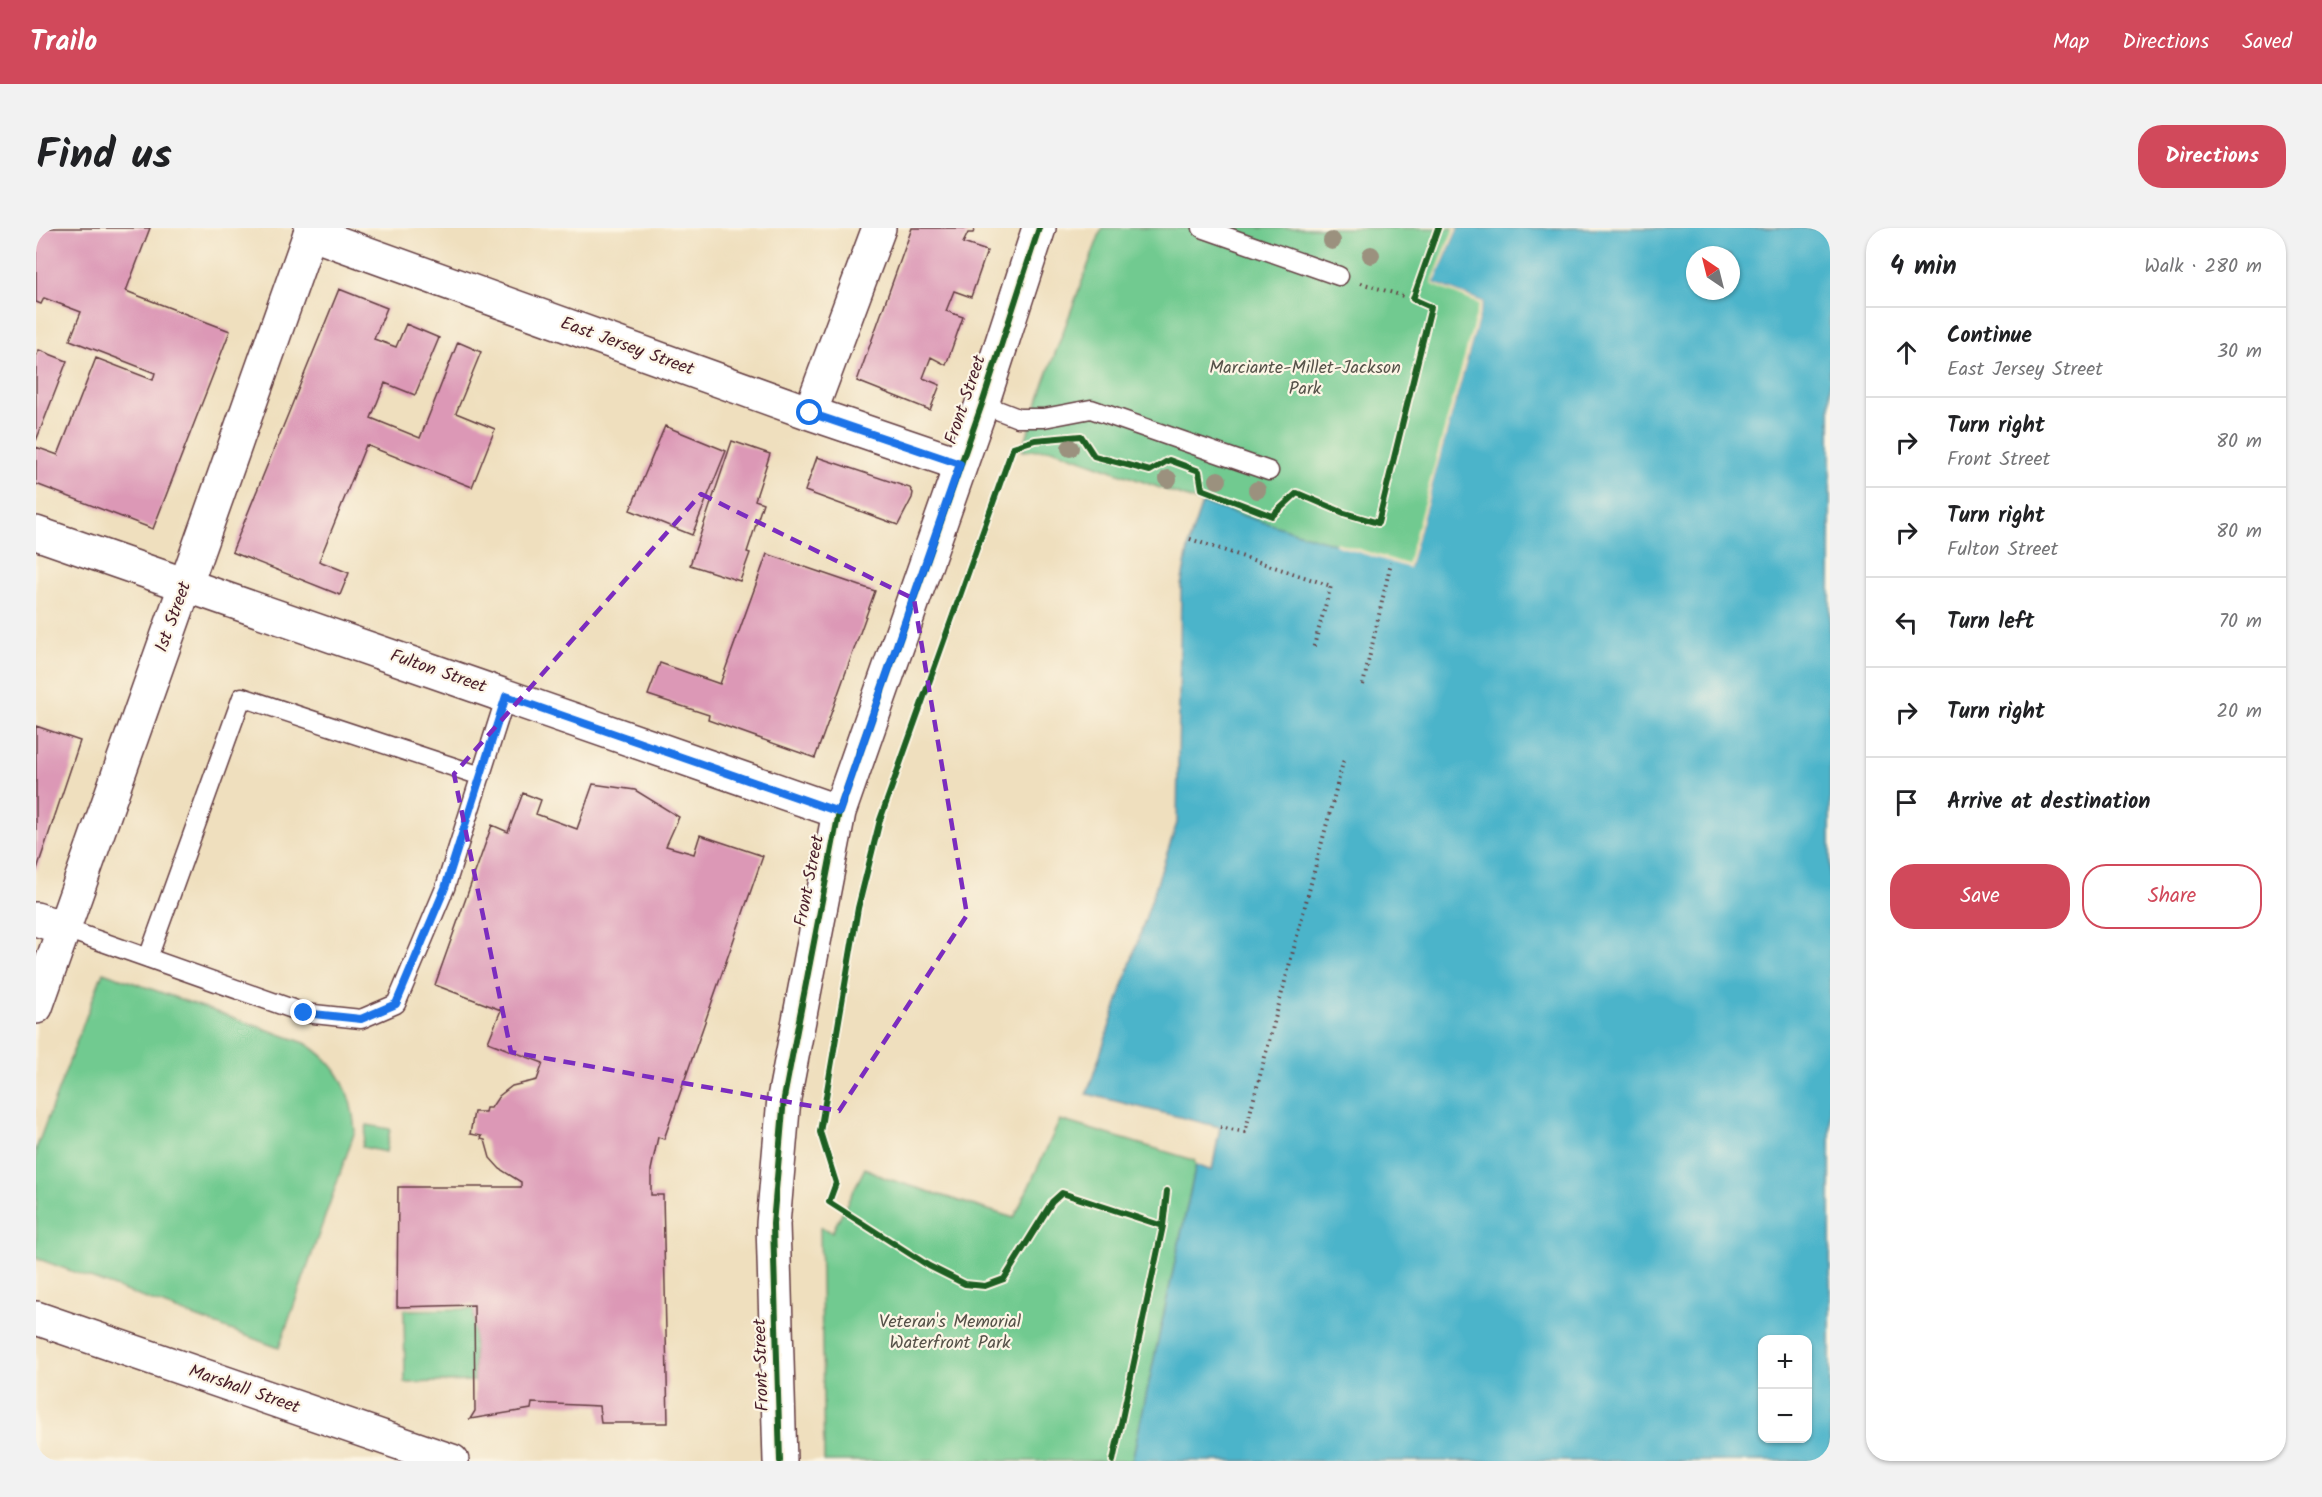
<!DOCTYPE html>
<meta charset="utf-8">
<style>
body{margin:0;font-family:Kalam,sans-serif;background:#f2f2f2;color:#202124}
.controls{position:absolute;right:18px;bottom:18px;display:grid;overflow:hidden;border-radius:12px;box-shadow:0 2px 4px #0004}
.controls button{width:54px;height:54px;display:grid;place-items:center;padding:0;border:0;border-bottom:2px solid #e0e0e0;background:#fff;color:#202124;font:30px sans-serif}
.compass{position:absolute;left:1650px;top:18px;width:54px;height:54px;border-radius:50%;background:#fff;box-shadow:0 2px 4px #0004;rotate:325deg}
.stop{position:absolute;width:18px;height:18px;margin:-14px;border:4px solid #1a73e8;border-radius:50%;background:#fff}
.stop.end{background:#1a73e8;border-color:#fff;box-shadow:0 2px 6px #0008}
.list{margin:0;padding:0;list-style:none}
h2{display:flex;justify-content:space-between;align-items:center;height:78px;margin:0;padding:0 24px;font-size:26px}
h2 small{font-size:20px;font-weight:400;color:#757577}
.list li{display:grid;grid-template-columns:39px 1fr auto;gap:18px;align-items:center;box-sizing:border-box;height:90px;padding:0 24px;border-top:2px solid #e0e0e0}
.list b{display:block;font-size:22px;white-space:nowrap}
.list p{margin:0;font-size:20px;white-space:nowrap;color:#757577}
.list em{font-size:20px;font-style:normal;color:#757577}
.actions{display:flex;gap:12px;padding:18px 24px}
.actions a{flex:1;padding:14px 0;border:2px solid #d1495b;border-radius:24px;text-align:center;font-size:21px;color:#d1495b}
.actions .main{background:#d1495b;color:#fff}
.icon{flex:none;width:33px;height:33px;fill:none;stroke:currentColor;stroke-width:2;stroke-linecap:round;stroke-linejoin:round}
.map{position:relative;flex:none;width:1794px;height:1233px;overflow:hidden;border-radius:24px}
header{display:flex;align-items:center;gap:36px;box-sizing:border-box;height:84px;padding:0 30px;background:#d1495b;color:#fff}
header strong{font-size:28px}
nav{display:flex;gap:33px;margin-inline-start:auto;font-size:21px}
.intro{display:flex;align-items:center;justify-content:space-between;box-sizing:border-box;height:144px;padding:0 36px}
h1{margin:0;font-size:42px}
.button{padding:15px 27px;border-radius:24px;background:#d1495b;color:#fff;font-size:21px;font-weight:700}
main{display:flex;gap:36px;padding:0 36px}
aside{flex:1;background:#fff;border-radius:24px;box-shadow:0 2px 4px #0004}
.map>svg:first-child{display:block}
</style>
<header>
<strong>Trailo</strong>
<nav><a>Map</a><a>Directions</a><a>Saved</a></nav>
</header>
<div class="intro"><h1>Find us</h1><a class="button">Directions</a></div>
<main>
<div class="map">
<svg width="1794" height="1233" viewBox="0 0 1794 1233">
<rect width="100%" height="100%" fill="#fcf5e5"/>
<filter id="ink" filterUnits="userSpaceOnUse"><feTurbulence type="fractalNoise" baseFrequency=".0167" numOctaves="2"/><feDisplacementMap in="SourceGraphic" scale="12" xChannelSelector="R" yChannelSelector="G"/><feConvolveMatrix kernelMatrix="1 2 1 2 8 2 1 2 1" color-interpolation-filters="sRGB"/></filter>
<filter id="wash" filterUnits="userSpaceOnUse"><feTurbulence type="fractalNoise" baseFrequency=".008" numOctaves="4" result="noise"/><feDisplacementMap in="SourceGraphic" scale="24" xChannelSelector="R" yChannelSelector="G"/><feGaussianBlur stdDeviation="1.35" result="paint"/><feColorMatrix in="noise" values="0 0 0 0 0 0 0 0 0 0 0 0 0 0 0 0 0 1.4 0 .05"/><feComposite in="paint" operator="in"/></filter>
<g filter="url(#wash)">
<rect width="100%" height="100%" fill="#efdfbe"/>
<!-- green -->
<path fill="#71ca90" stroke="#5e745e" stroke-width="1.5" d="M1066 0H1422L1398 55 1447 74 1373 340 1166 275 1016 221 986 223 1008 155Z
M67 744 269 815C303 836 316 864 319 903L243 1120 0 1030V921Z
M1024 892 1158 932 1160 937 1096 1233H788L784 999 796 1004 829 940 849 950 978 990Z
M331 897 354 901 350 924 326 919Z
M438 1081V1153L369 1155 368 1082Z"/>
<!-- water -->
<path fill="#4bb4ca" stroke="#4a6a7a" stroke-width="1.5" fill-rule="evenodd" d="M1422 0H1794V1233H1096L1160 937 1176 943 1184 899 1051 866 1141 595 1145 358 1154 311 1166 275 1373 339 1447 74 1398 55ZM1659 27H1695V63H1659ZM1726 1112H1772V1210H1726Z"/>
<!-- pier -->
<path fill="#efdfbe" d="M1418 0H1422L1398 55 1447 74 1373 340 1299 317 1300 314 1371 336 1443 76 1395 56Z"/>
<g id="blocks">
<!-- building -->
<path fill="#dc98b6" d="M0 0H114L90 63 194 103 117 301 0 256V219L22 227 60 130 117 152 119 145 34 112 45 84 8 70 5 76 0 74Z
M876 0H939L937 5H932L927 15 951 23 935 69 918 63 910 83 927 89 910 137 895 129 887 150 904 157 894 182 821 153Z
M303 61 351 80 338 111 360 119 370 96 403 110 379 167 349 155 335 190 384 210 422 114 445 124 420 185 459 201 436 259 330 217 283 333 313 345 304 367 196 324Z
M3 122 31 133 0 213V129Z
M629 198 690 223 656 307 594 282Z
M696 213 734 226 719 272 727 275 711 324 714 325 704 353 654 337Z
M781 229 874 260 877 265 876 270 862 297 769 263Z
M731 326 839 363 779 530 672 492 673 487 612 467 624 435 684 456Z
M0 498 44 513 0 644Z
M557 556 599 562 643 589 630 618 658 626 664 607 727 628 628 911 622 909 615 942V967H627L632 1195H565L563 1178 496 1175 495 1181 434 1191 439 1183 438 1077 361 1079 362 959H485V954L464 941 454 930 449 912 445 911 446 908 434 906 438 884H449L450 880H455L463 868 476 858 501 852 507 835 452 814 465 782 399 757 456 597 472 604 487 565 505 572 500 586 541 601Z"/>
</g>
</g>
<g filter="url(#ink)">
<use href="#blocks" fill-opacity="0" stroke="#633c41" stroke-width="1.5"/>
<g fill="none" stroke-linecap="round" stroke-linejoin="round">
<defs>
<path id="lane" d="M1166 0 1303 48
M946 176 982 190H1008L1055 181 1233 243
M27 700 268 785 325 791 360 776 409 660 470 468
M112 730 206 469 445 548"/>
<path id="street" d="M274 5 774 185 924 236
M774 185 843 0
M0 305 803 584
M0 691 27 700
M0 1090 416 1233
M744 1233 737 996 748 870 803 584 946 176 1003 0"/>
<path id="secondary" d="M0 779 276 0"/>
</defs>
<!-- lane casing -->
<use href="#lane" stroke="#633c41" stroke-width="21"/>
<!-- street casing -->
<use href="#street" stroke="#633c41" stroke-width="36"/>
<!-- secondary casing -->
<use href="#secondary" stroke="#633c41" stroke-width="36"/>
<!-- path -->
<path stroke="#633c41" stroke-width="4" stroke-dasharray="1.5 4.5" stroke-linecap="butt" d="M1325 55 1367 68
M1045 208 1058 228 1114 243 1130 234
M1163 245 1166 261 1236 288 1261 265 1308 285
M1154 311 1295 358 1277 421
M1327 457 1355 334
M1184 899 1209 904 1308 531"/>
<!-- lane -->
<use href="#lane" stroke="#fff" stroke-width="18"/>
<!-- street -->
<use href="#street" stroke="#fff" stroke-width="33"/>
<!-- secondary -->
<use href="#secondary" stroke="#fff" stroke-width="33"/>
<defs>
<path id="cycleway" d="M1127 998 1026 965 1016 974 968 1051 949 1058 929 1056 893 1038 793 974 800 955 784 904 822 680 844 592 977 219 999 212 1045 208 1058 228 1114 243 1133 232 1163 243 1166 261 1236 288 1261 265 1308 285 1342 295 1395 79 1377 71 1402 0
M744 1233 737 996 748 870 803 584 946 176 1003 0
M1077 1233 1127 998 1131 963"/>
</defs>
<!-- cycleway casing -->
<use href="#cycleway" stroke="#fcf5e5" stroke-width="10"/>
<!-- cycleway -->
<use href="#cycleway" stroke="#1b5e20" stroke-width="6"/>
</g>
<!-- trees -->
<g fill="#9b917e">
<circle cx="1296" cy="13" r="9"/>
<circle cx="1335" cy="27" r="9"/>
<circle cx="1034" cy="220" r="9"/>
<circle cx="1132" cy="251" r="9"/>
<circle cx="1182" cy="252" r="9"/>
<circle cx="1221" cy="262" r="9"/>
</g>
</g>
<g fill="none" stroke-linecap="round" stroke-linejoin="round" filter="url(#ink)">
<!-- route -->
<path stroke="#1a73e8" stroke-width="8" d="M268 785 325 791 360 776 409 660 470 468 803 584 924 236 774 185"/>
</g>
<!-- marked area -->
<path fill="none" stroke="#7b2cbf" stroke-width="4.5" stroke-dasharray="12 8" stroke-linejoin="round" d="M665 266 878 371 931 687 803 883 475 824 418 546Z"/>
<g text-anchor="middle" dominant-baseline="central" stroke-width="4.5" stroke-linejoin="round" paint-order="stroke">
<!-- street labels -->
<g font-size="18" fill="#4a1f2b" stroke="#fcf5e5">
<text transform="translate(591 119) rotate(20)">East Jersey Street</text>
<text transform="translate(930 172) rotate(-71)">Front Street</text>
<text transform="translate(138 389) rotate(-70)">1st Street</text>
<text transform="translate(402 444) rotate(19)">Fulton Street</text>
<text transform="translate(774 653) rotate(-79)">Front Street</text>
<text transform="translate(726 1137) rotate(-92)">Front Street</text>
<text transform="translate(208 1162) rotate(19)">Marshall Street</text>
</g>
<!-- park labels -->
<g font-size="18" fill="#565249" stroke="#fcf5e5">
<text x="1269" y="140">Marciante-Millet-Jackson<tspan x="1269" dy="21">Park</tspan></text>
<text x="914" y="1094">Veteran's Memorial<tspan x="914" dy="21">Waterfront Park</tspan></text>
</g>
</g>
</svg>
<div class="controls">
<button>+</button>
<button>−</button>
</div>
<svg class="compass" viewBox="-18 -18 36 36"><path d="M0-13l5 13h-10z" fill="#e53935"/><path d="M0 13l5-13h-10z" fill="#757577"/></svg>
<div class="stop" style="left:774px;top:185px"></div>
<div class="stop end" style="left:268px;top:785px"></div>
</div>
<aside>
<h2>4 min<small>Walk · 280 m</small></h2>
<ul class="list">
<li><svg class="icon" aria-label="ahead" viewBox="0 0 24 24"><path d="M12 20V5M6 11l6-6 6 6"/></svg><div><b>Continue</b><p>East Jersey Street</p></div><em>30 m</em></li>
<li><svg class="icon" aria-label="right" viewBox="0 0 24 24"><path d="M7 20v-9h11M14 6l5 5-5 5"/></svg><div><b>Turn right</b><p>Front Street</p></div><em>80 m</em></li>
<li><svg class="icon" aria-label="right" viewBox="0 0 24 24"><path d="M7 20v-9h11M14 6l5 5-5 5"/></svg><div><b>Turn right</b><p>Fulton Street</p></div><em>80 m</em></li>
<li><svg class="icon" aria-label="left" viewBox="0 0 24 24"><path d="M17 20v-9H6M10 6l-5 5 5 5"/></svg><div><b>Turn left</b></div><em>70 m</em></li>
<li><svg class="icon" aria-label="right" viewBox="0 0 24 24"><path d="M7 20v-9h11M14 6l5 5-5 5"/></svg><div><b>Turn right</b></div><em>20 m</em></li>
<li><svg class="icon" aria-label="arrive" viewBox="0 0 24 24"><path d="M6 21V4h12l-3 4 3 4H6"/></svg><div><b>Arrive at destination</b></div></li>
</ul>
<div class="actions"><a class="main">Save</a><a>Share</a></div>
</aside>
</main>
